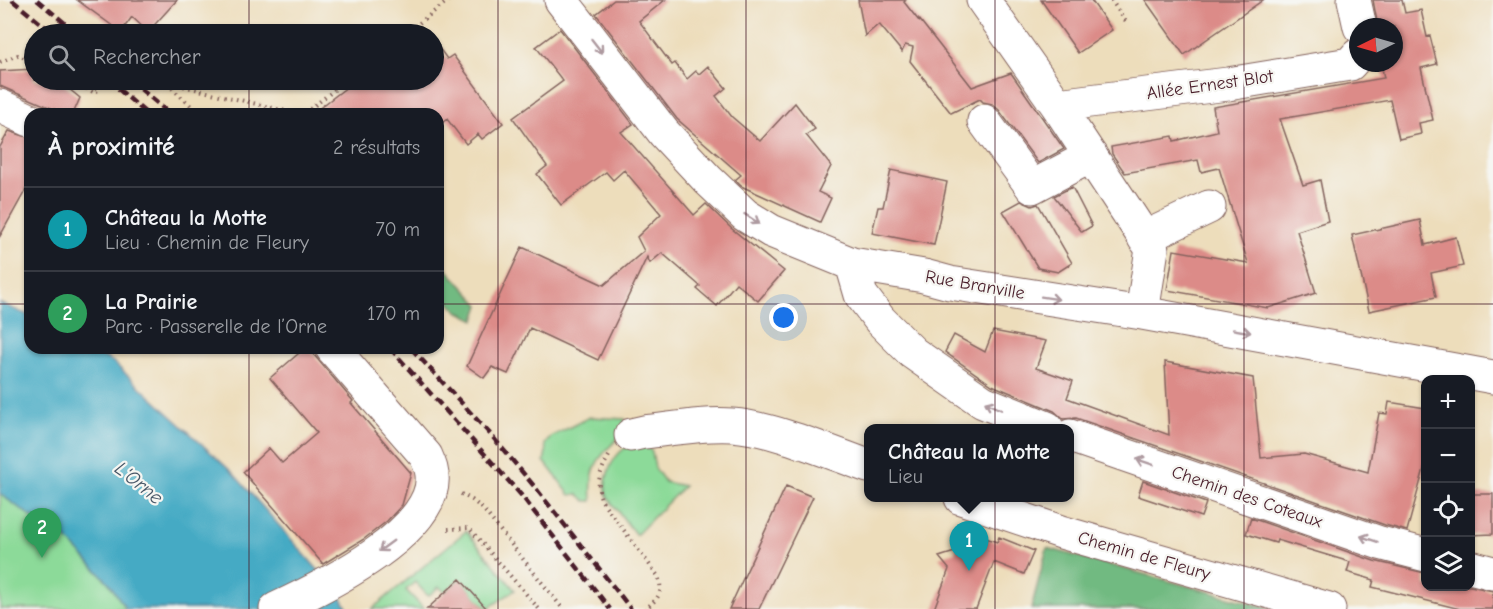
<!DOCTYPE html>
<html lang="fr">
<meta charset="utf-8">
<style>
body{margin:0;font-family:"Comic Neue",sans-serif;background:#242831;color:#f1f3f6}
.controls{position:absolute;right:18px;bottom:18px;display:grid;overflow:hidden;border-radius:12px;box-shadow:0 2px 4px #0004}
.controls button{width:54px;height:54px;display:grid;place-items:center;padding:0;border:0;border-bottom:2px solid #363941;background:#171b24;color:#f1f3f6;font:30px sans-serif}
.compass{position:absolute;left:1349px;top:18px;width:54px;height:54px;border-radius:50%;background:#171b24;box-shadow:0 2px 4px #0004;rotate:265deg}
.you{position:absolute;left:784px;top:318px;width:21px;height:21px;margin:-15px;border:4px solid #fff;border-radius:50%;background:#1a73e8;box-shadow:0 0 0 9px #1a73e833}
.badge{display:grid;place-items:center;width:39px;height:39px;border-radius:50%;background:#d690ce;color:#fff;font-size:20px;font-weight:700}
.pin{position:absolute;translate:-50% -50px;filter:drop-shadow(0 2px 3px #0008)}
.pin::after{content:'';position:absolute;top:32px;width:21px;height:18px;background:inherit;clip-path:polygon(0 0,100% 0,50% 100%)}
.popup{position:absolute;left:864px;top:424px;width:210px;height:78px;box-sizing:border-box;display:grid;place-content:center;border-radius:12px;background:#171b24;filter:drop-shadow(0 2px 4px #0005);font-size:20px;white-space:nowrap;color:#9ea1a6}
.popup b{font-size:22px;color:#f1f3f6}
.popup::after{content:'';position:absolute;left:50%;top:100%;margin-left:-12px;border:12px solid transparent;border-top-color:#171b24}
.list{margin:0;padding:0;list-style:none}
h2{display:flex;justify-content:space-between;align-items:center;height:78px;margin:0;padding:0 24px;font-size:26px}
h2 small{font-size:20px;font-weight:400;color:#9ea1a6}
.list li{display:grid;grid-template-columns:39px 1fr auto;gap:18px;align-items:center;box-sizing:border-box;height:84px;padding:0 24px;border-top:2px solid #363941}
.list b{display:block;font-size:22px;white-space:nowrap}
.list p{margin:0;font-size:20px;white-space:nowrap;color:#9ea1a6}
.list em{font-size:20px;font-style:normal;color:#9ea1a6}
.icon{flex:none;width:33px;height:33px;fill:none;stroke:currentColor;stroke-width:2;stroke-linecap:round;stroke-linejoin:round}
.map{position:relative;flex:none;width:1493px;height:609px;overflow:hidden}
.search{position:absolute;background:#171b24;box-shadow:0 2px 4px #0004;left:24px;top:24px;width:420px;height:66px;display:flex;align-items:center;gap:15px;box-sizing:border-box;padding:0 21px;border-radius:33px;color:#9ea1a6;font-size:22px}
.panel{position:absolute;background:#171b24;box-shadow:0 2px 4px #0004;left:24px;top:108px;width:420px;height:246px;border-radius:18px}
.map>svg:first-child{display:block}
</style>
<div class="map">
<svg width="1493" height="609" viewBox="0 0 1493 609">
<rect width="100%" height="100%" fill="#f6f6f2"/>
<filter id="ink" filterUnits="userSpaceOnUse"><feTurbulence type="fractalNoise" baseFrequency=".0167" numOctaves="2"/><feDisplacementMap in="SourceGraphic" scale="12" xChannelSelector="R" yChannelSelector="G"/><feConvolveMatrix kernelMatrix="1 2 1 2 8 2 1 2 1" color-interpolation-filters="sRGB"/></filter>
<filter id="wash" filterUnits="userSpaceOnUse"><feTurbulence type="fractalNoise" baseFrequency=".008" numOctaves="4" result="noise"/><feDisplacementMap in="SourceGraphic" scale="24" xChannelSelector="R" yChannelSelector="G"/><feGaussianBlur stdDeviation="1.35" result="paint"/><feColorMatrix in="noise" values="0 0 0 0 0 0 0 0 0 0 0 0 0 0 0 0 0 1.4 0 .05"/><feComposite in="paint" operator="in"/></filter>
<g filter="url(#wash)">
<rect width="100%" height="100%" fill="#edddbb"/>
<!-- green -->
<path fill="#8cda99" stroke="#6b7c62" stroke-width="1.5" d="M590 417 625 419C628 435 604 448 597 463 591 475 591 487 592 501H586L578 494 570 495 544 461 546 452 545 444 552 436Z
M645 444 652 452 655 468 665 482 684 486 636 535 608 498C601 482 611 458 625 448 630 445 639 445 645 444Z
M0 494 35 519 62 534 109 583 126 609H0Z
M466 531 515 590 487 609 460 579 445 592 439 587 428 596 415 582 406 590 424 609H372Z"/>
<!-- forest -->
<path fill="#71ba81" stroke="#5e6c56" stroke-width="1.5" d="M438 260 480 305 475 320 459 312 438 292Z
M1047 548 1273 609H1031Z"/>
<!-- water -->
<path fill="#44aac4" stroke="#476478" stroke-width="1.5" d="M0 303 30 316V348H88L112 361 233 473 319 571 333 582 348 609H126L109 583 62 534 35 519 0 494Z"/>
<g id="blocks">
<!-- building -->
<path fill="#dc8b88" d="M77 0H177L148 32 132 17 121 32Z
M614 0H665L639 21 672 65 675 63 687 79 696 71 699 74 708 66 726 88 716 96 732 117 760 141 795 103 815 129 806 135 831 166 818 192 831 198 820 222 741 186 735 180 741 175 677 119 596 14Z
M858 0H906L904 2 919 21V19L972 87 1011 73 1064 149 1038 163 999 110 992 104 983 102 980 99 951 113 910 61 913 47 905 45 902 52 879 24 865 36Z
M1041 0H1091L1112 30 1078 53Z
M1145 0H1263L1184 55Z
M1373 0H1402L1405 13 1421 10 1427 37 1430 36 1437 64 1421 68 1433 120 1419 123 1421 134 1399 139 1390 100 1280 119 1303 185 1320 180 1328 221 1297 231 1316 293 1268 308 1167 290 1174 250 1248 263 1219 168 1201 172 1198 160 1125 173 1112 154 1111 147 1173 136 1174 141 1217 131 1213 107 1384 78 1381 63H1394V27H1378Z
M560 29 633 124 621 132 694 215 706 204 732 229 784 271 758 301 736 283 717 306 697 289 700 286 662 253 650 263 647 257 598 360 530 328 508 374 492 367 484 378 467 366 522 247 604 285 644 251 637 237 661 214 624 170 613 180 606 172 561 205 537 174 547 166 513 118 563 81 536 47Z
M434 41 447 59 453 55 503 123 482 139 478 134 466 144 447 119 438 126V114H312L356 80H434Z
M34 69V80H58L80 98 73 114H65L0 86V71Z
M9 131 30 138V182L0 236V147Z
M891 170 947 182 934 245 872 233 878 207H883Z
M1072 187 1092 226 1082 232 1054 196Z
M1021 201 1032 206 1038 204 1072 263 1058 272 1038 268 1003 211Z
M1420 220 1425 245 1456 237 1463 266 1431 273 1436 297 1369 311 1352 235Z
M993 331 1046 341 1036 368 1073 381 1067 398 1169 435 1165 362 1253 378 1261 458 1304 454 1368 472 1379 413 1387 414 1389 402 1425 408V465L1407 531 1385 525 1076 418 1063 419 1054 411 992 385 945 352 954 335 985 352Z
M305 348H308L353 401 351 403 411 473 402 505 387 521 364 539 323 564 243 472 269 448 282 463 317 433 270 378Z
M1143 481 1206 503 1201 517 1138 496Z
M786 486 813 497 759 609H729Z
M1470 494H1493V534L1470 535Z
M1251 518 1374 561 1425 573V586H1470L1493 591V609H1460L1372 587 1374 580 1347 572 1350 562 1277 540 1276 543 1246 534Z
M963 530 997 542 999 537 1034 551 1024 574 994 562 976 609H934L949 569 939 557 955 552Z
M460 579 487 609H427Z"/>
</g>
</g>
<g filter="url(#ink)">
<use href="#blocks" fill-opacity="0" stroke="#83625d" stroke-width="1.5"/>
<g fill="none" stroke-linecap="round" stroke-linejoin="round">
<defs>
<path id="minor" d="M561 0 664 133 708 180 745 215 771 231 852 264 924 276 950 283 1142 313 1493 377
M983 0 1057 105 1228 84 1350 64 1358 55
M1354 0 1360 27
M1057 105 1152 249 1142 313
M0 106 30 120
M984 121 1032 187 1091 156
M1144 238 1209 207
M852 264 861 295 880 320 913 353 983 402 1047 428
M631 435 644 432C673 429 703 423 732 425 773 428 829 452 868 466
M1070 436 1380 543 1426 555
M961 498 1061 532 1329 609
M1470 567 1493 573
M276 609C319 589 446 529 431 469 430 465 428 461 426 456L332 348"/>
</defs>
<!-- minor casing -->
<use href="#minor" stroke="#83625d" stroke-width="35"/>
<!-- path -->
<path stroke="#83625d" stroke-width="4" stroke-dasharray="1.5 4.5" stroke-linecap="butt" d="M1111 0 1127 23
M405 34 449 0
M0 62 18 55 34 62
M70 80 95 93 106 80
M163 80 200 114
M166 82 298 114
M299 114 310 109 347 80
M609 456C600 471 595 485 602 501L658 576C664 593 658 599 645 609
M461 494 472 500 483 509 563 609
M448 529 469 528 539 609"/>
<!-- minor -->
<use href="#minor" stroke="#fff" stroke-width="33"/>
<!-- rail -->
<path stroke="#4a1f2b" stroke-width="4.5" stroke-dasharray="9 4.5" stroke-linecap="butt" d="M12 0 54 34
M37 0 78 34
M108 80 147 114
M130 80 170 114
M390 348 521 495 610 609
M411 348 491 435 534 486 631 609"/>
</g>
<!-- one-way arrows -->
<defs><path id="oneway-shaft" d="M-6 0H5M1.5-3L5.5 0L1.5 3" fill="none" stroke-width="1.6" stroke-linecap="round" stroke-linejoin="round" transform="scale(1.5)"/></defs>
<g stroke="#ae9aa0">
<use href="#oneway-shaft" transform="translate(597 46) rotate(52)"/>
<use href="#oneway-shaft" transform="translate(752 219) rotate(33)"/>
<use href="#oneway-shaft" transform="translate(1050 298) rotate(9)"/>
<use href="#oneway-shaft" transform="translate(1242 331) rotate(10)"/>
<use href="#oneway-shaft" transform="translate(993 406) rotate(-156)"/>
<use href="#oneway-shaft" transform="translate(1145 462) rotate(-161)"/>
<use href="#oneway-shaft" transform="translate(1369 539) rotate(-161)"/>
<use href="#oneway-shaft" transform="translate(386 546) rotate(144)"/>
</g>
</g>
<!-- grid -->
<path fill="none" stroke="#4a1f2b" stroke-width="1.5" stroke-opacity="0.55" d="M249 0V34M498 0V609M746 0V609M995 0V609M1244 0V609M249 80V114M0 304H30M438 304H1493M249 348V609"/>
<g text-anchor="middle" dominant-baseline="central" stroke-width="4.5" stroke-linejoin="round" paint-order="stroke">
<!-- street labels -->
<g font-size="18" fill="#4a1f2b" stroke="#f6f6f2">
<text transform="translate(1210 85) rotate(-8)">Allée Ernest Blot</text>
<text transform="translate(975 285) rotate(10)">Rue Branville</text>
<text transform="translate(1247 497) rotate(19)">Chemin des Coteaux</text>
<text transform="translate(1144 556) rotate(16)">Chemin de Fleury</text>
</g>
<!-- water labels -->
<g font-size="20" font-style="italic" fill="#485768" stroke="#f6f6f2">
<text transform="translate(139 483) rotate(39)">L'Orne</text>
</g>
</g>
</svg>
<div class="controls">
<button>+</button>
<button>−</button>
<button><svg class="icon" aria-label="locate" viewBox="0 0 24 24"><circle cx="12" cy="12" r="6"/><path d="M12 2v4M12 18v4M2 12h4M18 12h4"/></svg></button>
<button><svg class="icon" aria-label="layers" viewBox="0 0 24 24"><path d="M12 4l9 5-9 5-9-5zM3 14l9 5 9-5"/></svg></button>
</div>
<svg class="compass" viewBox="-18 -18 36 36"><path d="M0-13l5 13h-10z" fill="#e53935"/><path d="M0 13l5-13h-10z" fill="#9ea1a6"/></svg>
<div class="you"></div>
<div class="pin badge" style="left:969px;top:571px;background:#0f9aa8">1</div>
<div class="popup"><b>Château la Motte</b>Lieu</div>
<div class="pin badge" style="left:42px;top:558px;background:#2e9e5b">2</div>
<div class="search"><svg class="icon" aria-label="search" viewBox="0 0 24 24"><circle cx="10" cy="10" r="6"/><path d="M15 15l6 6"/></svg>Rechercher</div>
<section class="panel">
<h2>À proximité<small>2 résultats</small></h2>
<ul class="list">
<li><span class="badge" style="background:#0f9aa8">1</span><div><b>Château la Motte</b><p>Lieu · Chemin de Fleury</p></div><em>70 m</em></li>
<li><span class="badge" style="background:#2e9e5b">2</span><div><b>La Prairie</b><p>Parc · Passerelle de l’Orne</p></div><em>170 m</em></li>
</ul>
</section>
</div>
